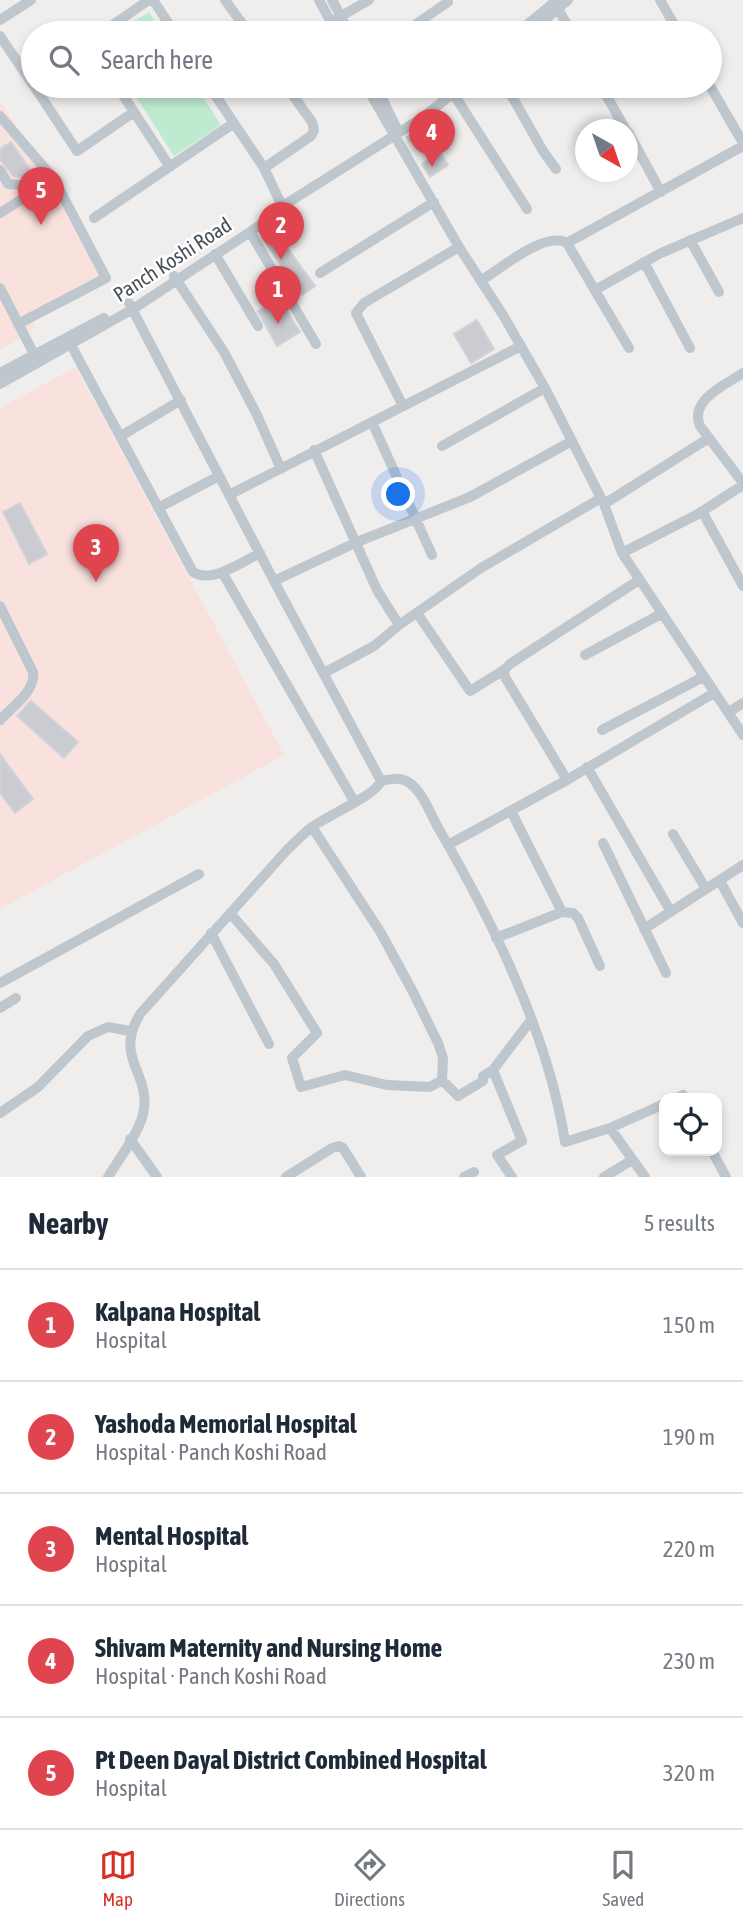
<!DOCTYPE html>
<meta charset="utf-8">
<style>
body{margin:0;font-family:"Asap Condensed",sans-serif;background:#f2f2f3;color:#1f2937}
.controls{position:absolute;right:21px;bottom:21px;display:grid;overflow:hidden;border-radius:14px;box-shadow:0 4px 10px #0003}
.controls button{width:63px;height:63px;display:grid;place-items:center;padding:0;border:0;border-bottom:2px solid #e0e1e3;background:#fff;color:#1f2937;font:35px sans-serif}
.compass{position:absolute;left:575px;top:119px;width:63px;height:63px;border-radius:50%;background:#fff;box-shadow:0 4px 10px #0003;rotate:140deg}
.you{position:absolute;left:399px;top:495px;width:24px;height:24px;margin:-18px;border:5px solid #fff;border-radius:50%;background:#1a73e8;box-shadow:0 0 0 10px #1a73e833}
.badge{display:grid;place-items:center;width:46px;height:46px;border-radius:50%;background:#d93025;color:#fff;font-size:23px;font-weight:700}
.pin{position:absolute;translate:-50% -58px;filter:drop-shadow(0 2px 4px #0008)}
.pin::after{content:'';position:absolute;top:37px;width:24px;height:21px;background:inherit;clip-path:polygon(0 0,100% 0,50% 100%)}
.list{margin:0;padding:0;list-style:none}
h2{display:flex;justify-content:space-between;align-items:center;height:91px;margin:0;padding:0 28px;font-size:30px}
h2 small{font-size:23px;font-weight:400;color:#747a83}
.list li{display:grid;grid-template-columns:46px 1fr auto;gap:21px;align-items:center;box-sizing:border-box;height:112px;padding:0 28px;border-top:2px solid #e0e1e3}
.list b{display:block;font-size:26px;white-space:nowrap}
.list p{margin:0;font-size:23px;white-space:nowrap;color:#747a83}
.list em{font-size:23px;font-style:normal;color:#747a83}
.icon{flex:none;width:38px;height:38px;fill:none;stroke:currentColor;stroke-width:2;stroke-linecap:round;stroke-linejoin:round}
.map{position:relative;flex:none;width:743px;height:1177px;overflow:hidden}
.search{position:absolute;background:#fff;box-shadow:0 4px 10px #0003;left:21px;right:21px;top:21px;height:77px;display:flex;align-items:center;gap:18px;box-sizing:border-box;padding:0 24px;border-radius:38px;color:#747a83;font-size:26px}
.sheet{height:651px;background:#fff}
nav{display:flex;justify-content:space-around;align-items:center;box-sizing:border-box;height:98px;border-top:2px solid #e0e1e3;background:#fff;font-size:19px;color:#747a83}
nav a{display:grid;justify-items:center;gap:4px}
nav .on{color:#d93025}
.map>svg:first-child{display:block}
</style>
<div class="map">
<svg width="743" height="1177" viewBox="0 0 743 1177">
<rect width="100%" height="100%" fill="#f0eded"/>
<!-- medical -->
<path fill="#f9e1de" d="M0 101 22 135 54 169 112 281 32 322 36 328 0 350Z
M76 367 284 755 0 909V408Z"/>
<!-- green -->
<path fill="#beebd0" d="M149 12 162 33H115Z
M129 86H196L221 125 174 156Z"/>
<!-- building -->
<path fill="#caccd2" stroke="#d1d3d8" stroke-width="2" d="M371 22 377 33H358L357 29Z
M421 128 425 133 410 142 407 137Z
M11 142 31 171 22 177 13 176 0 159V149Z
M440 152 448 165 430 177 422 164Z
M275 231 315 286 302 295 263 239Z
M275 301 282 312 286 309 300 332 277 346 258 311Z
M477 320 494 349 471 363 454 334Z
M20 503 47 554 29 564 3 512Z
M31 701 78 742 64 758 17 716Z
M0 754 33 799 15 813 0 793Z"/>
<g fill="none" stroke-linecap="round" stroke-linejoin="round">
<!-- minor -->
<path stroke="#bfc7ce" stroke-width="10" d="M153 0 175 33
M225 0 249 33
M319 0 337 33
M332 0 350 33
M660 0 679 33
M558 9 572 33
M0 20 31 0
M331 22 369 0
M101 33 149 0
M403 33 448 2
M517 33 557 0
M529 33 568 0
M0 36 33 85
M34 86 77 151 134 112
M117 86 170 167
M209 86 264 168 282 206
M366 86 459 247 503 315 545 388 604 504 622 553 743 735
M376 86 398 131
M506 86 543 151 556 169
M601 86 626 130
M710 86 743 143
M453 93 527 209
M0 116 54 179 106 278 18 324
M628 132 661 192
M264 168 311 136 314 130 312 122 286 86
M0 170 8 184 21 185 33 194
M0 213 54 179
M94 218 234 123
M250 232 316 344
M690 240 719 292
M567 243 743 146
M215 254 258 326
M644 262 690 348
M320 273 434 202
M174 276 224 352 257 415 281 469
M482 280C500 269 546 230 567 243L629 348
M0 288 36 358
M595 290 661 253 743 218
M71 345 193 572C212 584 242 562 260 553
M0 373 104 318
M743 373C725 385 689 400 700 426L743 483
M0 384 133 309 250 232 275 214 278 209 422 118 462 86
M403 406 356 313 364 303 459 247
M372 422 432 555
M121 436 181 400
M442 446 545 388
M314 450 377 590 399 625
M229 495 521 346
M604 504 709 438
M158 508 219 476
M702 511 743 586
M622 553 698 514 743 485
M222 572 354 801
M274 581 357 542 470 497 572 441
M0 606 33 672C36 691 12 707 0 720
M417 613 470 691 504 670
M585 655 661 614
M324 673 374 646 399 625 481 568 601 498
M729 712 743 703
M602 730 703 677
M587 767 671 912
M567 780 505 677 504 670 510 664 639 580
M381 781C390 779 400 777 408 782 423 791 431 816 440 831 493 922 549 1038 565 1142L610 1128 664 1104
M511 811 562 912
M673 834 706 889
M603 843 666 973
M448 845 567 780 714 693
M720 881 743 923
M230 913 274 964 317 1033 292 1058 301 1087 345 1075 387 1085 430 1087 442 1080 443 1058 438 1043 413 992 381 933 312 827
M644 929 743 865
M211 933 269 1044
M496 938 562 912 573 913 578 918 600 966
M0 983 199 874
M0 1008 16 998
M493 1070 522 1141 497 1155 512 1177
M442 1080 458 1096 483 1081V1076L493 1070 531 1020
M677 1098 683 1095 685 1098
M0 1113 38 1087 88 1036 108 1027 130 1031
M610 1128 645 1177
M130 1139 157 1177
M712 1151 726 1177
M108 1177C119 1159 142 1129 144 1109 149 1071 114 1058 140 1014L287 850C295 842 303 834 312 827 328 815 375 796 381 781L274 581 129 303
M286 1177 332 1148 339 1146 343 1148 361 1177
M464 1177 474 1172
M604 1177 632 1160"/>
</g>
<g text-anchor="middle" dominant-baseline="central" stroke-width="5" stroke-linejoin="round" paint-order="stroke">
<!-- street labels -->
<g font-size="21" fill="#475059" stroke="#fff">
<text transform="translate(172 259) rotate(-33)">Panch Koshi Road</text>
</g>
</g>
</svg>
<div class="controls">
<button><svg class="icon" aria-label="locate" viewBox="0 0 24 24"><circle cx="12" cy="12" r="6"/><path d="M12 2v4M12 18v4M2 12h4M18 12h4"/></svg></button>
</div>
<svg class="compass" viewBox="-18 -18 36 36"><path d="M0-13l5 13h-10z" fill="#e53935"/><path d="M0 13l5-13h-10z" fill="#747a83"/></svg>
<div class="you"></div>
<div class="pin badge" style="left:278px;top:324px;background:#e0444e">1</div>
<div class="pin badge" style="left:281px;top:260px;background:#e0444e">2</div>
<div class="pin badge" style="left:96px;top:582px;background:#e0444e">3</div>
<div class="pin badge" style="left:432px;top:167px;background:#e0444e">4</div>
<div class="pin badge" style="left:41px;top:225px;background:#e0444e">5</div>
<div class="search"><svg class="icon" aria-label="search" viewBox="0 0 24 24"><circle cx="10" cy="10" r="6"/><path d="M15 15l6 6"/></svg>Search here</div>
</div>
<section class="sheet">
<h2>Nearby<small>5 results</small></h2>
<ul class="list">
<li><span class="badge" style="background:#e0444e">1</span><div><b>Kalpana Hospital</b><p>Hospital</p></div><em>150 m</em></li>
<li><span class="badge" style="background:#e0444e">2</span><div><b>Yashoda Memorial Hospital</b><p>Hospital · Panch Koshi Road</p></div><em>190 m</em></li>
<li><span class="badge" style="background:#e0444e">3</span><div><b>Mental Hospital</b><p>Hospital</p></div><em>220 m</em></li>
<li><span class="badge" style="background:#e0444e">4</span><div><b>Shivam Maternity and Nursing Home</b><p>Hospital · Panch Koshi Road</p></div><em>230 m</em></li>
<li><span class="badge" style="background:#e0444e">5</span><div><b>Pt Deen Dayal District Combined Hospital</b><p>Hospital</p></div><em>320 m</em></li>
</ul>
</section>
<nav>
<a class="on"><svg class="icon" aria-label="map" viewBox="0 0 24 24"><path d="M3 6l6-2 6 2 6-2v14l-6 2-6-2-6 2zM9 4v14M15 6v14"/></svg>Map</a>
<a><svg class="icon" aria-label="directions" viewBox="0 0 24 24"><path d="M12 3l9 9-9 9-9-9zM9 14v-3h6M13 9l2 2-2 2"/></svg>Directions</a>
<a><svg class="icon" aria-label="saved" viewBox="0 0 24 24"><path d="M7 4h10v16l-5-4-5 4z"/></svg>Saved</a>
</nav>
